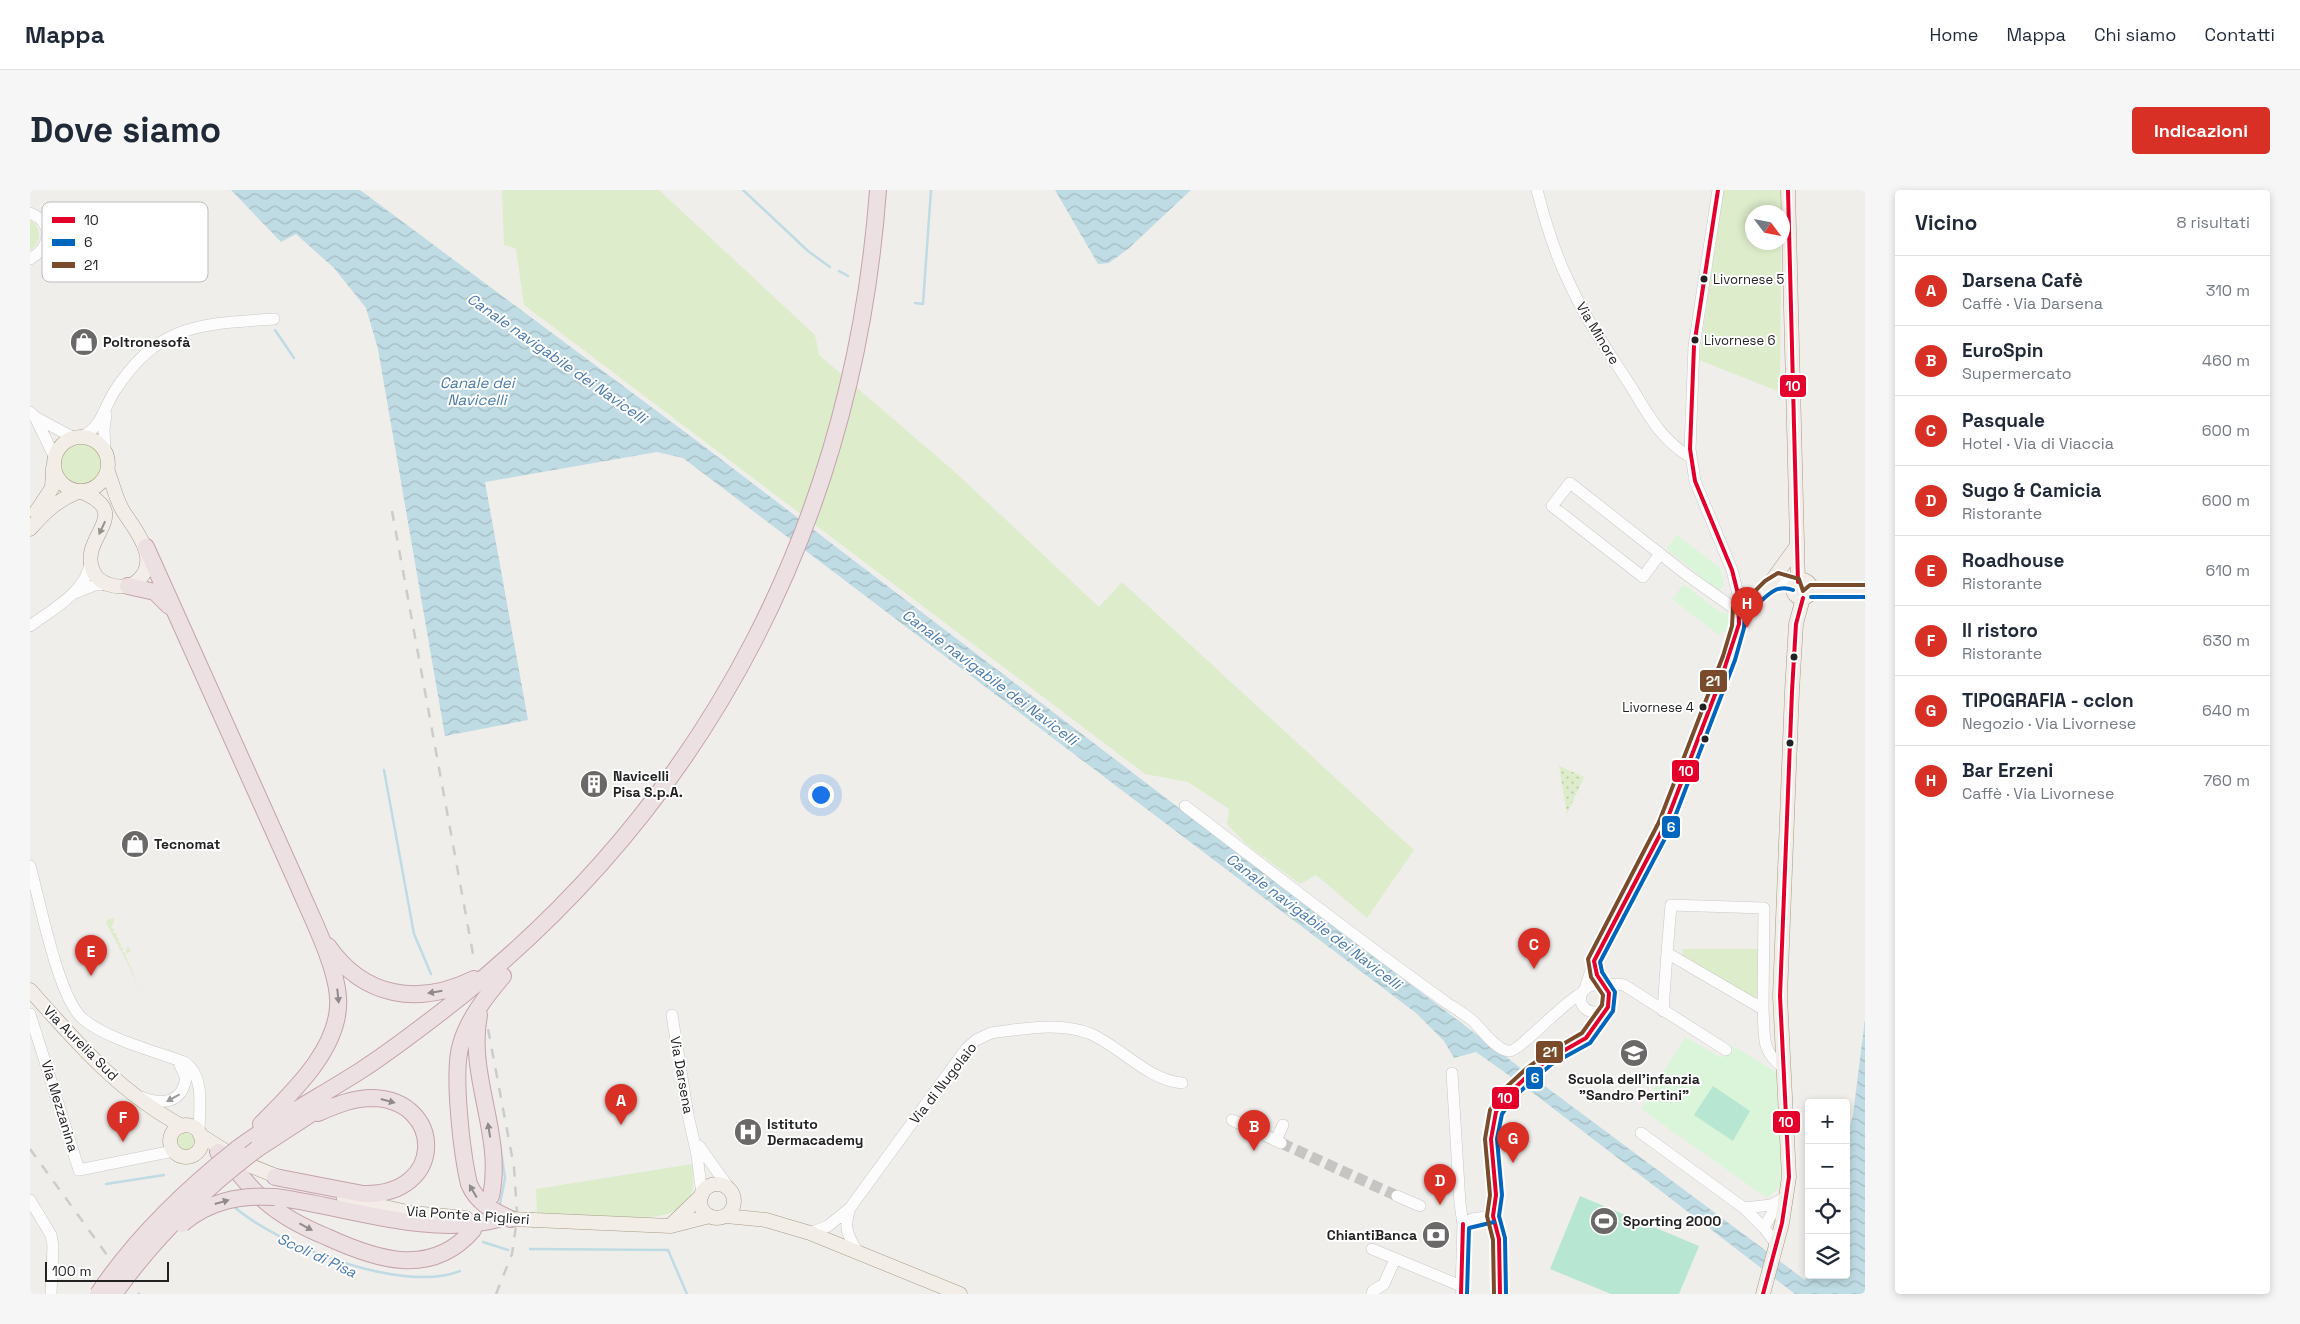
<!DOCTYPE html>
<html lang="it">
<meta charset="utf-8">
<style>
body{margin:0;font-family:"Space Grotesk",sans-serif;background:#f6f6f7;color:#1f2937}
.controls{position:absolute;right:15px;bottom:15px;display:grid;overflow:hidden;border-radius:5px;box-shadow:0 2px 8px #0003}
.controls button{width:45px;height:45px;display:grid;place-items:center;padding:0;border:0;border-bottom:1px solid #e0e1e3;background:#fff;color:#1f2937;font:25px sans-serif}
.compass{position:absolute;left:1715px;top:15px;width:45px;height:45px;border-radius:50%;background:#fff;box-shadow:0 2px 8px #0003;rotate:122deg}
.scale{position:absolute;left:15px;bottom:12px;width:124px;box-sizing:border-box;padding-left:5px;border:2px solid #222;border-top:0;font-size:14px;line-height:18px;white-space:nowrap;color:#222;-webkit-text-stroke:4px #fff;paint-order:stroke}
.you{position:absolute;left:790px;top:604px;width:18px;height:18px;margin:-12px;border:4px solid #fff;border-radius:50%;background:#1a73e8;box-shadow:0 0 0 8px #1a73e833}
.badge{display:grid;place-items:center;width:32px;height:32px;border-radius:50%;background:#d93025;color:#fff;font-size:16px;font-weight:700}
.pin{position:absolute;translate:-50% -41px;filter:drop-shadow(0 1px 2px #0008)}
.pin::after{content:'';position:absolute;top:26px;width:18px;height:15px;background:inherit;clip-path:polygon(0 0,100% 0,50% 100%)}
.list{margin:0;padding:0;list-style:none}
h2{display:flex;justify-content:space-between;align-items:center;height:65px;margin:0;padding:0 20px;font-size:21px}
h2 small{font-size:16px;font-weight:400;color:#747a83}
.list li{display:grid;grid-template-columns:32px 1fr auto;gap:15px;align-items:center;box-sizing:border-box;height:70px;padding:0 20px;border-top:1px solid #e0e1e3}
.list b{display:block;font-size:19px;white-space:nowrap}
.list p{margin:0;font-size:16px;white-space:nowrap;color:#747a83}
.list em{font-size:16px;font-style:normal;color:#747a83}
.icon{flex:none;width:28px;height:28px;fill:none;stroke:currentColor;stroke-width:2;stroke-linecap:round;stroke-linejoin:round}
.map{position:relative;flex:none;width:1835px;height:1104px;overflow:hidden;border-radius:5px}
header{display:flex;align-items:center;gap:30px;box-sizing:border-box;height:70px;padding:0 25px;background:#fff;border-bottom:1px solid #e0e1e3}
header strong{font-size:24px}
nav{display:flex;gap:28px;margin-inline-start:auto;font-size:18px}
.intro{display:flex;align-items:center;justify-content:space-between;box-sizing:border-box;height:120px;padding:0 30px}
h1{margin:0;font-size:35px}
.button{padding:12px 22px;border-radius:5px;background:#d93025;color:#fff;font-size:18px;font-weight:700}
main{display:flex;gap:30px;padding:0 30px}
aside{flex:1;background:#fff;border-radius:5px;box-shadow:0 2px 8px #0003}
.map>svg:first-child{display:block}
</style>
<header>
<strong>Mappa</strong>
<nav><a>Home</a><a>Mappa</a><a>Chi siamo</a><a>Contatti</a></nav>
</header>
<div class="intro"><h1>Dove siamo</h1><a class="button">Indicazioni</a></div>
<main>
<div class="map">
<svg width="1835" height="1104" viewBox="0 0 1835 1104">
<defs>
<pattern id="garden-dots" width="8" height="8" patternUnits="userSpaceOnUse" patternTransform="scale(1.25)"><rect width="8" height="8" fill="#ddeccb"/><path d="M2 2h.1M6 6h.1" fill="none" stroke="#bdcaae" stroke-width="1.8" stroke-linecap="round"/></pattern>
<pattern id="water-waves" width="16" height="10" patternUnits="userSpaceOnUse" patternTransform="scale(1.25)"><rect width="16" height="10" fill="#bfdbe3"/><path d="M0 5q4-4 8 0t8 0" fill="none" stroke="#a4bcc2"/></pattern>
</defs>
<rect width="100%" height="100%" fill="#f0eeeb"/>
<!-- grass -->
<path fill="#ddeccb" d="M472 0H629L785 145 789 165 926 283 1069 417 1092 392 1384 660 1337 728 1286 685 1270 694 1216 654 1197 634 1199 619 1158 592 1115 584 494 115 486 59 474 55Z
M1693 0H1751V22H1722V52L1751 53 1750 202 1669 170Z
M0 30C12 38 12 53 0 60Z
M30 274a21 21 0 1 1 42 0a21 21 0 1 1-42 0Z
M85 728 81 738 85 739 83 742 87 744 86 747 89 749 88 752 91 754 90 757 93 758 92 762 95 763 98 756 101 761 95 764 111 803 96 770 76 733 78 729Z
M1652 759H1729L1730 804 1724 809 1653 767Z
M147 952a9 9 0 1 1 18 0a9 9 0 1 1-18 0Z
M662 974C663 985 665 998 659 1008 654 1015 643 1023 634 1025 600 1032 543 1024 507 1023L506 999Z"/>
<!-- park -->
<path fill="#daf5da" d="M1647 345 1690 378 1694 395 1689 401 1636 359Z
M1654 394 1693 425 1698 422 1701 434 1699 444 1693 441 1689 445 1642 409Z
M1655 847 1692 868 1701 855 1746 882 1753 982C1751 994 1748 1000 1737 1008L1611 919Z"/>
<!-- garden -->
<path fill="url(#garden-dots)" d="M1529 576 1554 587 1537 624Z"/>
<!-- pitch -->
<path fill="#b7e6d2" d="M1683 896 1720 921 1703 951 1664 925Z
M1550 1006 1669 1056 1649 1104H1581L1520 1079Z"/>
<!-- water -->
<path fill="url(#water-waves)" d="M201 0H330L667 251 1484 873 1775 1090 1779 1083V1085H1816V951L1823 925 1835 829V1104H1765L1494 896 1446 862 1424 868 1414 851 1386 823 735 330 653 268 627 262 455 292 498 530 415 546 348 159 336 118 304 78 266 44 251 52Z
M1025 0H1161L1098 59 1079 73 1068 74Z"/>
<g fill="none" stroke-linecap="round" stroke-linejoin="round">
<!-- stream -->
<path stroke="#bfdbe3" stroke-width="2.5" d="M713 0 778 61 800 77
M809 81 818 86
M885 113 893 114 901 0
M245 140 264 168
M354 580 384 744 401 784
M76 994 134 985
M470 1014 475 988 470 955
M202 1015C248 1056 372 1104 430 1081
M453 1052 478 1060
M500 1059 638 1060 657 1104"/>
<!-- minor-tunnel -->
<path stroke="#c7c5c3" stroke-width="11" stroke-dasharray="11 5.5" stroke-linecap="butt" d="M1251 953 1367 1006"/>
<defs>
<path id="minor" d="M1507 0C1515 31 1524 62 1538 90 1554 127 1578 161 1600 195 1618 224 1630 249 1660 267
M0 23C25 33 21 57 0 69
M0 222 5 227 25 268
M5 227 44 248
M51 247C72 237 73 220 84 202 128 133 171 134 244 129
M75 260 74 239 76 225
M1630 364 1613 387 1522 316 1540 293 1657 385 1705 419C1732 421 1734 376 1765 394
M45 403 65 395 79 394
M0 436C21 420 58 401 60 372
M1155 616C1242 682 1328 750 1417 813 1426 819 1436 825 1444 832 1452 840 1467 861 1479 861 1489 862 1534 811 1552 803
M0 676C10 711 28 808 53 829 77 849 124 861 154 872 176 886 169 920 169 943
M1637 763 1641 715 1734 718 1733 819
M1573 796 1586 794 1594 795 1696 860
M1555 799 1564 771 1635 635 1691 489 1709 434 1708 404 1702 380 1665 291 1660 259 1664 156 1688 0
M1633 821 1637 763 1733 819C1735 846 1730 861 1754 878
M0 824 49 980 143 961
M642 825 658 925 667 965 672 1005
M1422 883 1430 1014 1433 1034 1431 1104
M111 907C131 915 152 914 156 888L148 871
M1202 930 1251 953
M1611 943 1714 1018
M1246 950 1253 935
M669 956 699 998
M1367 1006 1390 1016
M0 1010 21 1045 23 1056 21 1104
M820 1018C813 1039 818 1046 829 1064
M1433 1034 1442 1029 1463 1026
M1734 1038 1747 1014
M780 1043 798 1036 820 1018 936 859 946 850 961 843C993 839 1030 831 1061 844 1092 858 1118 890 1152 893
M1747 1055 1734 1038 1714 1018 1741 1015 1756 1007
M1342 1059 1431 1096
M1342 1104 1343 1101 1354 1094 1365 1069
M1470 1104C1470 1086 1470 1068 1469 1051 1468 1042 1463 1033 1463 1025 1464 1017 1466 1010 1466 1002 1464 976 1455 944 1467 920 1477 900 1500 881 1519 869 1529 862 1542 859 1552 851 1560 845 1583 813 1579 803 1576 796 1567 793 1560 796 1541 804 1553 830 1575 820"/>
<path id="major" d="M1758 0 1768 392
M24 274a27 27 0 1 1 54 0a27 27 0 1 1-54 0Z
M52 302C104 324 51 346 62 378 64 385 70 391 77 394 86 397 98 398 106 392 133 371 105 340 93 321 86 309 83 295 78 282
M6 322 22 298 23 278
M0 339C14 323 27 310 48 302
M1763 399a9 9 0 1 1 18 0a9 9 0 1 1-18 0Z
M1738 396 1766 357
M1781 401H1835
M0 800C46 852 90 903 152 936
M140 951a16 16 0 1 1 32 0a16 16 0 1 1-32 0Z
M170 945 216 974 256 990
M670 1011a17 17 0 1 1 34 0a17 17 0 1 1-34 0Z
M314 1008 382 1023 436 1028
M696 1026 736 1030 780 1043 930 1104
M504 1030 641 1036 680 1026
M643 1033 672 1005
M1733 1104 1752 1033 1759 987 1750 806 1762 501 1766 434 1773 408"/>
<path id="highway" d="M116 357 267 693C280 724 306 774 308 807 312 856 263 902 231 934
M98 396 125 402 139 416
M298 756C334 808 389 816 444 789
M473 786C457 805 438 829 431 854 422 882 432 964 439 994 447 1013 463 1021 481 1029
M449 825C437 886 474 945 461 1006
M207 959C246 930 289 907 330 881 364 859 396 834 428 809 683 605 824 324 848 0
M227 959 296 914
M188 962C205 976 217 996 235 1011 253 1027 275 1038 297 1047 347 1070 401 1088 443 1040
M245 987 333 1004C417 1006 414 910 343 908 323 908 306 915 288 923
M245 1007C315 1016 399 1048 468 1029"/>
</defs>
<!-- minor casing -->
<use href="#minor" stroke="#c9c8c7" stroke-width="12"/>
<!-- major casing -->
<use href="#major" stroke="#a79c86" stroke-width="15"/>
<!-- highway casing -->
<use href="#highway" stroke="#c5a2ac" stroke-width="18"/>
<!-- minor -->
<use href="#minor" stroke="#fdfcfc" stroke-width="11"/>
<!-- major -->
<use href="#major" stroke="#f3ede7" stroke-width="14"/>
<!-- highway -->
<use href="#highway" stroke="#ece0e2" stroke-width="16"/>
<!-- rail -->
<path stroke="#ccc" stroke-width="2.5" stroke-dasharray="10 10" stroke-linecap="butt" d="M362 321 443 764
M458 839 484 977 487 1023
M0 959 77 1065 109 1104
M466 1104 482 1064 486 1036"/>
<defs>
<path id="major-bridge" d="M481 1029 504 1030"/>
<path id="highway-bridge" d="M152 1034C179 1011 209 1005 245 1007
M68 1104C106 1047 154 1001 207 959
M84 1104C125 1047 171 1001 227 959"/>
</defs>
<!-- major-bridge casing -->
<use href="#major-bridge" stroke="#a79c86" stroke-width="15" stroke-linecap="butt"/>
<!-- highway-bridge casing -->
<use href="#highway-bridge" stroke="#c5a2ac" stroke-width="18" stroke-linecap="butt"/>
<!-- major-bridge -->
<use href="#major-bridge" stroke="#f3ede7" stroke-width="14"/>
<!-- highway-bridge -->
<use href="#highway-bridge" stroke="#ece0e2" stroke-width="16"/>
<defs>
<path id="bus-1" d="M1758 0 1768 392
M1431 1104 1433 1034
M1470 1104 1469 1049 1463 1026 1466 1005 1461 949 1466 922 1478 904 1501 883 1519 869 1556 848 1578 817 1579 803 1567 785 1564 771 1635 635 1691 489 1709 434 1708 404 1702 380 1665 291 1660 259 1664 156 1688 0
M1733 1104 1752 1033 1759 987 1750 806 1762 501 1766 434 1773 408"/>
<path id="bus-2" d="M1781 407H1835
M1711 426C1732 417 1740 391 1763 400
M1437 1104 1439 1038 1464 1032
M1476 1104 1475 1048 1469 1026 1472 1005 1467 949 1472 924 1483 908 1505 888 1522 874 1560 853 1583 821 1585 802 1572 782 1570 772 1641 637 1705 470 1714 438 1715 420"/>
<path id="bus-3" d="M1464 1104 1463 1050 1457 1026 1460 1005 1455 949 1460 920 1473 900 1497 878 1516 864 1552 843 1572 815 1573 805 1561 787 1558 769 1629 632 1693 466 1702 436 1703 417 1717 409 1735 391 1748 383 1769 389 1773 401 1780 395H1835"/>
</defs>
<!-- bus-1 casing -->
<use href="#bus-1" stroke="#fff" stroke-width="8"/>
<!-- bus-2 casing -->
<use href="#bus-2" stroke="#fff" stroke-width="8"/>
<!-- bus-3 casing -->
<use href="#bus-3" stroke="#fff" stroke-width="8"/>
<!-- bus-1 -->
<use href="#bus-1" stroke="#e4002b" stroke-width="4"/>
<!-- bus-2 -->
<use href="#bus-2" stroke="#0065bd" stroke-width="4"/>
<!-- bus-3 -->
<use href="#bus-3" stroke="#7a4b2a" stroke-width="4"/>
</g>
<!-- one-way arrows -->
<defs><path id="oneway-solid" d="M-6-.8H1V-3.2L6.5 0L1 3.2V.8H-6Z" transform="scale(1.25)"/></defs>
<use fill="#95928e" href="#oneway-solid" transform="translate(72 338) rotate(115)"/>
<g fill="#918a8c">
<use href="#oneway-solid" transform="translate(405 802) rotate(171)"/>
<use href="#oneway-solid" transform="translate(308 806) rotate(84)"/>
<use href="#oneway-solid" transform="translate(358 911) rotate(15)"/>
<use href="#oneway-solid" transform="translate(459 940) rotate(-99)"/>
<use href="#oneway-solid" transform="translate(443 1001) rotate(-120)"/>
<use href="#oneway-solid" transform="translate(192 1012) rotate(-16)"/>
<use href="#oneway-solid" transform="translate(276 1037) rotate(28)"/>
</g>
<use fill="#9a9a9a" href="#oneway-solid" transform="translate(143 908) rotate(151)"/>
<!-- icons -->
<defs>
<symbol id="shop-disc" viewBox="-11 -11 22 22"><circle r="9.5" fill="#6a6968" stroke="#fff"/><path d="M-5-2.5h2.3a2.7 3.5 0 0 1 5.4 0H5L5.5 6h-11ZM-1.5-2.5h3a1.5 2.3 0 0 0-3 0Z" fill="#fff"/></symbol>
<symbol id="building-disc" viewBox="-11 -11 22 22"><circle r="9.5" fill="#6a6968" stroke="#fff"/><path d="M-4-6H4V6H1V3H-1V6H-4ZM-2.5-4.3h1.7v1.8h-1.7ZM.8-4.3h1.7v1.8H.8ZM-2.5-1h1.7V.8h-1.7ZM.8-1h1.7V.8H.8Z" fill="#fff"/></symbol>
<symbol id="school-disc" viewBox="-11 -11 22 22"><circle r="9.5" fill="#6a6968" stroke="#fff"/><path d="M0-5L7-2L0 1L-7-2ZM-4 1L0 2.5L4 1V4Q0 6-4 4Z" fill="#fff"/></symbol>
<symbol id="hospital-disc" viewBox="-11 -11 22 22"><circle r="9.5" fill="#6a6968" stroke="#fff"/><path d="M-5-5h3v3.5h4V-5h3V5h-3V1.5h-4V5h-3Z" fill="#fff"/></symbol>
<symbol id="stadium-disc" viewBox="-11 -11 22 22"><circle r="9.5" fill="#6a6968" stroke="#fff"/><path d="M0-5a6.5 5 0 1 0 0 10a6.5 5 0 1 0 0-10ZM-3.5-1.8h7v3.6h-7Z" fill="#fff"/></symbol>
<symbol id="bank-disc" viewBox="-11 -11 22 22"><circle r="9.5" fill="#6a6968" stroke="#fff"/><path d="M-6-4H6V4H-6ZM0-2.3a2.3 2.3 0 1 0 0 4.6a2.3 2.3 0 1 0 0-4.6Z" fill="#fff"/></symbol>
</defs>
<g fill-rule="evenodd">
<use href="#shop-disc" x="38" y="136" width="32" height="32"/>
<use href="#building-disc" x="548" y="578" width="32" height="32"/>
<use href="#shop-disc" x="89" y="638" width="32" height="32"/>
<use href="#school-disc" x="1588" y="847" width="32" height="32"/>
<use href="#hospital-disc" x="702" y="926" width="32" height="32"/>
<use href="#stadium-disc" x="1558" y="1015" width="32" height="32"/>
<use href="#bank-disc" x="1390" y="1029" width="32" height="32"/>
</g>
<!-- markers -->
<g fill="#222" stroke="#fff" stroke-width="2">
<circle cx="1674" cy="89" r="4.5"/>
<circle cx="1665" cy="150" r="4.5"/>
<circle cx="1764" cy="467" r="4.5"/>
<circle cx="1673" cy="517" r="4.5"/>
<circle cx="1675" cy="549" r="4.5"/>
<circle cx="1760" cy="553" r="4.5"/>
</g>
<g text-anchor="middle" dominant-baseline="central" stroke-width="4" stroke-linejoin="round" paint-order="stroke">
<!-- bus labels -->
<g font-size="13" fill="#222" stroke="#fff" text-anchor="start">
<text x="1683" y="89">Livornese 5</text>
<text x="1674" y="150">Livornese 6</text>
<text x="1664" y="517" text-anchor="end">Livornese 4</text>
</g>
<!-- street labels -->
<g font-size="14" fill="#222" stroke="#fff">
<text transform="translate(1568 143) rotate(59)">Via Minore</text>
<text transform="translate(51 853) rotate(45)">Via Aurelia Sud</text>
<text transform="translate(652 885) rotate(80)">Via Darsena</text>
<text transform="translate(913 893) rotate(-52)">Via di Nugolaio</text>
<text transform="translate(30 916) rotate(73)">Via Mezzanina</text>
<text transform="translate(438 1025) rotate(4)">Via Ponte a Piglieri</text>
</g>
<!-- poi labels -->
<g font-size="14" font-weight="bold" fill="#222" stroke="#fff" text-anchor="start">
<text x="73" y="152">Poltronesofà</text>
<text x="583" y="586">Navicelli<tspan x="583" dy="16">Pisa S.p.A.</tspan></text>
<text x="124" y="654">Tecnomat</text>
<text x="1604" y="889" text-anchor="middle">Scuola dell'infanzia<tspan x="1604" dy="16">"Sandro Pertini"</tspan></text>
<text x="737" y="934">Istituto<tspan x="737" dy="16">Dermacademy</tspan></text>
<text x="1593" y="1031">Sporting 2000</text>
<text x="1387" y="1045" text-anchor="end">ChiantiBanca</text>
</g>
<!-- water labels -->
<g font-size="15" font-style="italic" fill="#4a7aab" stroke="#fff">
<text transform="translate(527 168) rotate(35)">Canale navigabile dei Navicelli</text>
<text x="447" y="192">Canale dei<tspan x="447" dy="17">Navicelli</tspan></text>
<text transform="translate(960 487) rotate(37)">Canale navigabile dei Navicelli</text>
<text transform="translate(1284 731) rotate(37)">Canale navigabile dei Navicelli</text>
<text transform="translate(287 1065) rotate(25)">Scoli di Pisa</text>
</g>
</g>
<!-- legend -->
<rect x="12" y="12" width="166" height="80" rx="8" fill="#fff" stroke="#bdbdbd" stroke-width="1"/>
<rect x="22" y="27" width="23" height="6" fill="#e4002b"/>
<rect x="22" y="49" width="23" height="7" fill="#0065bd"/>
<rect x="22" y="72" width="23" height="6" fill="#7a4b2a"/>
<g font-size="14" fill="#222">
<text x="54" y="35">10</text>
<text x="54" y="57">6</text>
<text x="54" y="80">21</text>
</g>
<g stroke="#fff" stroke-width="2">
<rect x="1749" y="184" width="28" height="24" rx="5" fill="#e4002b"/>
<rect x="1669" y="479" width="29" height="24" rx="5" fill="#7a4b2a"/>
<rect x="1641" y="569" width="29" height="24" rx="5" fill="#e4002b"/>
<rect x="1631" y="625" width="20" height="24" rx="5" fill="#0065bd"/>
<rect x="1505" y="850" width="29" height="24" rx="5" fill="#7a4b2a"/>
<rect x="1495" y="876" width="19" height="24" rx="5" fill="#0065bd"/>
<rect x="1461" y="896" width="29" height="24" rx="5" fill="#e4002b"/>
<rect x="1742" y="920" width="29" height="24" rx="5" fill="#e4002b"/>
</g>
<g font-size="14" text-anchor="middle" font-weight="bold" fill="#fff">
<text x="1763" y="201">10</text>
<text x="1683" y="496">21</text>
<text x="1656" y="586">10</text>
<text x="1641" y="642">6</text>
<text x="1520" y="867">21</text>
<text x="1505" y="893">6</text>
<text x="1475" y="913">10</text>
<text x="1756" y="937">10</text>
</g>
</svg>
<div class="controls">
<button>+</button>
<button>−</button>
<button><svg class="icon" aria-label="locate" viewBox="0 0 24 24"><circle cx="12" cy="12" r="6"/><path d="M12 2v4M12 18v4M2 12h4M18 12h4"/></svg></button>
<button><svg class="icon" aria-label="layers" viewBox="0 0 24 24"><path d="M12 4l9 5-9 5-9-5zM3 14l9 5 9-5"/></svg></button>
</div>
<svg class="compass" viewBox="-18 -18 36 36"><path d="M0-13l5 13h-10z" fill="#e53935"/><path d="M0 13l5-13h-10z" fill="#747a83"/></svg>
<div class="scale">100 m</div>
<div class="you"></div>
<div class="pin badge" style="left:591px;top:935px">A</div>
<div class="pin badge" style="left:1224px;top:961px">B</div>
<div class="pin badge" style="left:1504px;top:779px">C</div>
<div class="pin badge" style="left:1410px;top:1015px">D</div>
<div class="pin badge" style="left:61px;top:786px">E</div>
<div class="pin badge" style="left:93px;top:952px">F</div>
<div class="pin badge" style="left:1483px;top:973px">G</div>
<div class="pin badge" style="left:1717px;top:438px">H</div>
</div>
<aside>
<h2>Vicino<small>8 risultati</small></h2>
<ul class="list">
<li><span class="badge">A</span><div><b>Darsena Cafè</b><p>Caffè · Via Darsena</p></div><em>310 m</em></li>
<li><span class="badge">B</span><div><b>EuroSpin</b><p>Supermercato</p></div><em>460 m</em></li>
<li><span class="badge">C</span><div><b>Pasquale</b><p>Hotel · Via di Viaccia</p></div><em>600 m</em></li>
<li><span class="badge">D</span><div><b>Sugo &amp; Camicia</b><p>Ristorante</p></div><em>600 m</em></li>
<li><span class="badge">E</span><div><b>Roadhouse</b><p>Ristorante</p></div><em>610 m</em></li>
<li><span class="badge">F</span><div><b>Il ristoro</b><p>Ristorante</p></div><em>630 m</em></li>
<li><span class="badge">G</span><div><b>TIPOGRAFIA - cclon</b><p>Negozio · Via Livornese</p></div><em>640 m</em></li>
<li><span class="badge">H</span><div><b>Bar Erzeni</b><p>Caffè · Via Livornese</p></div><em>760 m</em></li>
</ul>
</aside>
</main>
